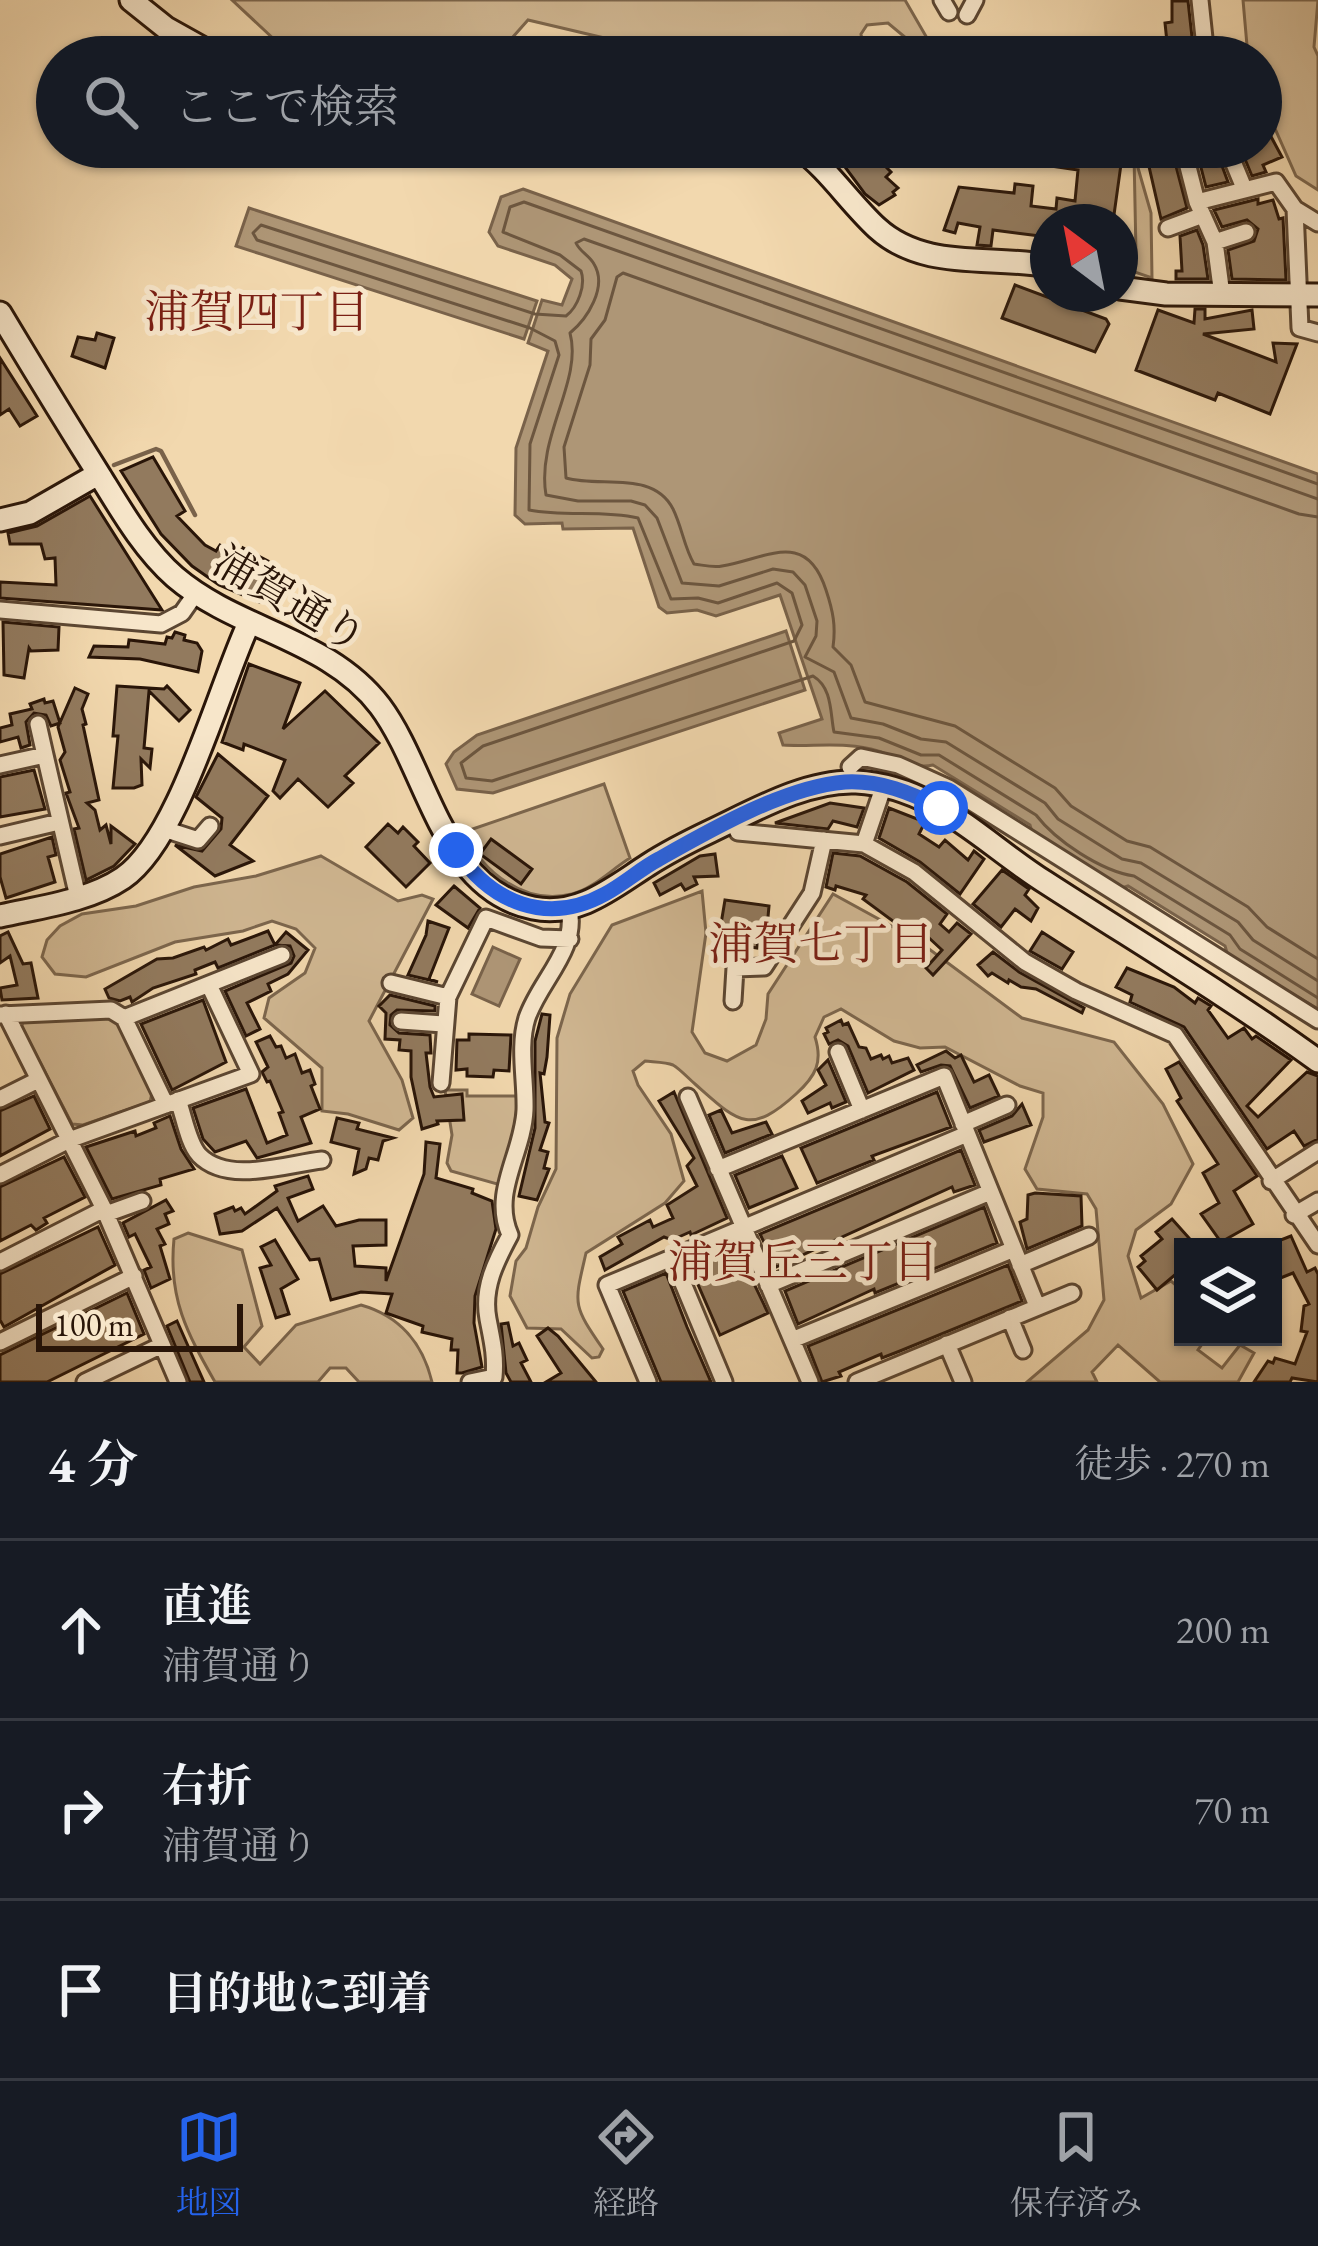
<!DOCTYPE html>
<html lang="ja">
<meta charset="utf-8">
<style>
body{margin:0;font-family:"EB Garamond","Noto Serif JP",serif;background:#20242c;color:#f1f3f6}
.controls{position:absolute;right:36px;bottom:36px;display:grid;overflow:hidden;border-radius:0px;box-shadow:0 3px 9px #0004}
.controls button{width:108px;height:108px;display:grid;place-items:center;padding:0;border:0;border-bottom:3px solid #363941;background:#171b24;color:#f1f3f6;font:60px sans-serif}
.compass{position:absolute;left:1030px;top:204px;width:108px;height:108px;border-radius:50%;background:#171b24;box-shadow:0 3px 9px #0004;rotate:328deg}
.scale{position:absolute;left:36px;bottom:30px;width:207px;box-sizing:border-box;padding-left:12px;border:6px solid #291508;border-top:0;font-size:33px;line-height:42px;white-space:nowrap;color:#291508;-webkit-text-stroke:9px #f7e6ca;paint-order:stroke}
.stop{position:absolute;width:36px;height:36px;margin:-27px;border:9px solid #2563eb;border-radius:50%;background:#fff}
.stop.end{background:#2563eb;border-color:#fff;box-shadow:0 3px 12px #0008}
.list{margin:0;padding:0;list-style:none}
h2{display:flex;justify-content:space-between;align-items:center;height:156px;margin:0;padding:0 48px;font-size:51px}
h2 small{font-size:39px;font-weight:400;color:#9ea1a6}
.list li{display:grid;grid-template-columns:78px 1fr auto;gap:36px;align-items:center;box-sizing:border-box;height:180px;padding:0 48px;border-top:3px solid #363941}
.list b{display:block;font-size:45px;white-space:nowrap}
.list p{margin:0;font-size:39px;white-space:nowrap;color:#9ea1a6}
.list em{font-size:39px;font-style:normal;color:#9ea1a6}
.icon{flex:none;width:66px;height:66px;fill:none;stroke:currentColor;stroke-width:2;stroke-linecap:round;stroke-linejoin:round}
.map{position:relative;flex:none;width:1318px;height:1382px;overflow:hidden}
.search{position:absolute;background:#171b24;box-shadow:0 3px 9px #0004;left:36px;right:36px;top:36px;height:132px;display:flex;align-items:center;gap:30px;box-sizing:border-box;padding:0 42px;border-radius:66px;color:#9ea1a6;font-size:45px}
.sheet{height:696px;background:#171b24}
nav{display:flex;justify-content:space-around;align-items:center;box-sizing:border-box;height:168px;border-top:3px solid #363941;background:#171b24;font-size:33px;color:#9ea1a6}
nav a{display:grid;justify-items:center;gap:6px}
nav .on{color:#2563eb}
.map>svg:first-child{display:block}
</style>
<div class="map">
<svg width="1318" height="1382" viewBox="0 0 1318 1382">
<rect width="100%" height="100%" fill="#f2d8ae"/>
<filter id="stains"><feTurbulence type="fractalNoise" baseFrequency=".00167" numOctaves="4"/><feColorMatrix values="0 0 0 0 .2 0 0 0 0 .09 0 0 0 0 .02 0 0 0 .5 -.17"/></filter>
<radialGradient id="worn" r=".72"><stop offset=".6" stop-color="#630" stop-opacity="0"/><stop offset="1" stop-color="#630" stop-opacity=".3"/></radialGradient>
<!-- green -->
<path fill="#d0b792" stroke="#7c664d" stroke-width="3" d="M232 0H905L931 45 923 53 915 52 906 38 888 23 867 25 861 34 862 41 886 57H820L771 38 743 57H685L528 20 503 48 404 45 334 57H293Z
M1243 0H1318L1314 47 1318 56V190L1296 176 1261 97V57H1248Z
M1134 154 1151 213 1152 278 1120 267V251L1136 254Z
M604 784 630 858C612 869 593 889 572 894 525 906 482 872 464 832Z
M321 856 398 901 422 895 433 899 369 1021 402 1080 413 1118 399 1130 348 1114 322 1111V1068L264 1018 269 998 305 973 315 948 296 929 272 921 243 931 175 942 86 977 55 974 42 957 47 940 60 926 82 914 136 906 194 887 256 876Z
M702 891 706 933 692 1032 705 1053 727 1061 756 1045 766 1019 768 994 833 894 917 940 1022 1018 1114 1042 1163 1104 1193 1164 1171 1204 1136 1230 1128 1256 1141 1298 1171 1281 1183 1291V1337H1207L1198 1350 1222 1368 1240 1345 1254 1353 1238 1382H1160L1118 1345 1092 1372 1097 1382H1027L1088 1330 1104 1300 1096 1209 1087 1194 1037 1189 1025 1169 1043 1117V1093L1020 1086 945 1047 920 1048 894 1041 841 1009 824 1017 815 1037C823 1062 816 1076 796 1094 749 1137 737 1121 695 1084 689 1079 680 1069 673 1065 666 1062 653 1062 645 1061L633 1071 638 1085 671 1134 684 1181 665 1203 586 1253C574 1305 572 1304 603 1349L599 1357 592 1358 561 1329 527 1328 510 1296 516 1261 526 1248 538 1207 556 1169 557 1038 570 994 612 925Z
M28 1016 117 1019 152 1093 150 1102 83 1125 72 1124 21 1026Z
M445 1090H467V1096H520L504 1180 497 1184 451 1171 447 1163 452 1135Z
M188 1233 242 1250 262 1326 244 1347 260 1364 296 1325 361 1305C400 1316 423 1344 432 1382H359L346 1368H330L318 1382H215C187 1333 168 1298 174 1239Z"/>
<!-- water -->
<path fill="#ae9676" stroke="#79624a" stroke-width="3" d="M523 189 1318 474V1009L1228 956 1225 946 1128 886 1119 889 1033 835 1030 825 933 765C913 770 897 757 878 751 848 741 812 747 783 745L779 733 822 719 780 595 716 616 697 610 667 613 659 607 633 528 563 529 562 523 525 524 515 515 516 448 548 351 528 343 542 300 562 305 572 279 555 265 498 246 489 232 501 197Z
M249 208 537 301 524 339 236 246Z
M786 631 805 690 493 793 457 789 446 764 454 752 477 735Z
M493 947 520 959 499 1006 472 994Z"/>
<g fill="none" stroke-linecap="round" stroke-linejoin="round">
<!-- shore -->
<path stroke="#6c563f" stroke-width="3" d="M1318 484 524 202 510 207 503 232 560 255 581 271C586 285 578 307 566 316L535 314 261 225 253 233 257 240 530 328 555 341 559 355 530 444 529 510C564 517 602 510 638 518L671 599 698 598 718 603 777 583 792 593 802 625 794 641 483 746 461 763 466 778 492 781 813 676C833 688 830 714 834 732L879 738 921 755H939L1036 815C1056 841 1101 871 1134 876L1230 935 1240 949 1318 998
M1318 499 584 239 576 243C580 252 589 255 594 264 608 287 587 319 570 333 583 381 536 437 546 495L578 501H631L645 505 657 518 682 583 719 586 773 569 793 572 805 585 817 621 816 636 805 657 834 672 851 718 883 724 921 739 946 742 1045 803 1058 819 1122 859 1141 863 1238 922 1253 940 1318 981
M1318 517 1299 514 623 273 617 277 605 320 591 339 590 365 564 447 566 478C601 488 653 470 673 509 682 527 684 547 694 564 703 565 713 568 722 566 766 559 806 528 826 590 833 611 836 626 833 647L851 665 865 702 955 726 1055 788 1071 806 1127 841 1150 847 1248 907 1267 927 1318 959"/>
<!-- stream -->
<path stroke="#79624a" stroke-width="4.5" d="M114 465 156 449 161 451 195 515"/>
</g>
<!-- building -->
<path fill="#927a5e" stroke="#291508" stroke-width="3" d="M1172 1H1188L1194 55 1132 57 1167 42 1165 23 1172 22Z
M1261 118 1282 157 1263 165 1266 172 1252 176 1240 147H1261Z
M843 147H865L878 159 891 172 886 177 898 188 893 192 895 195 879 205 865 194 845 167 855 159Z
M1040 147 1123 150 1113 222H1048V237L993 230 991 246 977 245 980 227 958 223 955 233 944 230 959 187 1014 193 1015 184 1033 186 1031 206 1056 209 1057 198 1075 201 1078 170 1037 164Z
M1153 147H1171L1187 208 1161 219 1148 162 1152 161Z
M1201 147H1215L1228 182 1206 187 1196 148Z
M1258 199V204L1273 200 1279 219 1283 218 1286 280 1232 279 1228 250 1254 241 1258 229 1247 220 1222 227 1214 210Z
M1197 230 1203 245 1208 279H1176V271H1182L1180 236Z
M1015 285 1106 319 1109 324 1095 352 1002 318Z
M1195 309H1205V319L1252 310 1254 329 1203 334 1276 362 1273 343 1297 344 1270 414 1218 393 1215 400 1136 370 1158 310 1194 323Z
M97 333 114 338 105 368 72 356 78 337 95 340Z
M0 358 37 416 20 426 9 409 0 415Z
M153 457 185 511 177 516 205 545 216 551 220 545 230 552 235 546 242 551 243 548 268 561 259 602 219 585 192 566 161 534 121 471Z
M90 496 162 610 0 598V582L56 585 55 558 45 559 41 544H10L8 533 37 526Z
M3 622 59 627 58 650 31 651 29 648 24 678 4 675Z
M175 632 185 635 184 640 197 643 202 651 198 672 140 659 89 657 94 646 128 647 129 640 165 644 167 637 172 638Z
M249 664 300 683 283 729 325 691 379 743 345 776 353 783 328 807 298 779 280 798 273 791 285 760 244 744 243 750 222 742Z
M117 686 164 689 167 686 190 710 179 721 149 691 144 748 152 749 150 768 141 759 142 785 134 788H113L118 736H113Z
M75 688 88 694 82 709 86 724 83 725 99 800 87 803 95 810 100 830 106 825 111 844V826L135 844 114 866 86 880 74 829 79 828 66 793 70 792 60 760 65 752 58 727Z
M44 699 45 703 53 701 60 723 51 726 46 715 34 713 26 722 30 745 21 748 18 737 0 742V728L12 725 10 714 32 709 30 704Z
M218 754 268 796 230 845 253 861 215 876 175 845 202 851 221 829 222 818 196 797Z
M34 770 45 809 0 817V777Z
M830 803 864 808 857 827 833 821 828 829 775 823Z
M889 808 925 822 919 834 939 847 945 840 968 860 974 851 984 859 960 894 920 862 879 838Z
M388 824 398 833 403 827 418 842 414 846 430 863 406 887 366 847Z
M52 837 56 855 48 857 55 882 6 898 0 877V854Z
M491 839 532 869 521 884 480 854Z
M833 853 860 856 907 882 947 914 940 924 949 932 957 923 971 934 933 975 926 968 942 950 915 925 909 933 863 899 866 895 836 886 835 890 826 887Z
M715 854 718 876 694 877 697 884 685 890 681 884 660 895 654 883 700 856Z
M1002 870 1029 889 1025 895 1038 908 1031 921 1015 909 1001 927 973 904Z
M454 886 480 908 468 928 436 905Z
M725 900 769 906 767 928 760 927 757 948 718 942Z
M428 921 449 928 429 979 438 982 408 975 426 935Z
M268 931 275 945 218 968 215 962 195 970 196 974 153 988 132 1002 130 997 120 1001 109 998 105 989 157 959 173 958 204 947 206 950 228 939 231 945Z
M8 932 23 964 31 963 38 998 2 1000 0 988 17 985 10 956 0 963V936Z
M286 932 308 950 288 974 268 984 271 991 247 1003 260 1029 246 1036 225 991 291 963 294 956 290 946 275 945Z
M1042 932 1073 952 1062 969 1030 951Z
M993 952 1019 972 1084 1008 1082 1013 1036 989 1021 987 1009 980 1008 983 992 973 988 976 978 965Z
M1127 968 1174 987 1195 1003 1198 998 1211 1006 1208 1010 1228 1038 1244 1028 1252 1039 1256 1036 1291 1060 1247 1106 1258 1117 1307 1072 1318 1076V1139L1304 1146 1294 1131 1267 1149 1184 1027 1130 1002 1132 995 1116 987Z
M390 995 435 1006V1011L397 1010 391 1015 390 1025 399 1033 430 1035 431 1053H426L430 1087 434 1097 462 1094 464 1120 437 1121 438 1124 422 1129 411 1077V1051L399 1050 400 1040 385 1039 386 1013 379 1006Z
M203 1000 226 1062 172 1090 141 1024Z
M542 1014 550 1015 547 1057 544 1074 540 1073 545 1122 549 1123 540 1150 548 1152 544 1168 549 1169 537 1200 519 1196 535 1128V1041Z
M841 1020 843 1025 848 1023 859 1047 866 1048 871 1059 881 1055 883 1059 889 1056 892 1063 908 1058 914 1070 868 1093 848 1046 838 1040 829 1044 824 1034 828 1032 826 1028Z
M469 1034 511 1035 509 1071 494 1070 493 1077 467 1076V1069L456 1070 457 1040H469Z
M270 1036 276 1047 281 1046 286 1058 295 1054 302 1073 310 1070 315 1084 311 1086 320 1109 301 1117 311 1143 257 1158 246 1141 215 1152 203 1139 193 1108 246 1089 267 1143 287 1135 279 1113 283 1112 270 1081 267 1082 262 1072 268 1067 256 1042Z
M946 1051 955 1058 961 1055 974 1082 989 1075 999 1096 970 1108 950 1066 941 1065 921 1072 917 1065Z
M828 1060 846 1102 832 1108 830 1103 808 1113 802 1101 826 1085 818 1070Z
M1179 1062 1257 1176 1234 1191 1253 1224 1221 1242 1201 1214 1219 1203 1203 1173 1218 1164 1177 1101 1181 1098 1166 1069Z
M674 1092 727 1218 691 1235 690 1232 672 1240 664 1237 605 1270 600 1257 622 1244 618 1237 650 1220 653 1227 673 1218 667 1205 697 1186 687 1166 694 1158 659 1101Z
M937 1092 951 1127 872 1156 874 1160 817 1183 801 1148Z
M34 1096 50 1129 0 1156V1111Z
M1022 1104 1031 1125 984 1142 979 1130 1012 1116Z
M721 1110 732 1133 766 1122 772 1134 725 1153 709 1115Z
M170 1116 181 1149 194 1169 160 1179 161 1185 112 1199 86 1147 135 1131 136 1136 156 1128 154 1123Z
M337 1118 359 1123 357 1129 393 1138 383 1141 378 1160 369 1158 366 1169 354 1174 359 1149 331 1142Z
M426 1142 440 1144 436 1178 473 1189 472 1193 492 1201 496 1229 475 1296 474 1323 482 1367 462 1373H457L458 1350H451L452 1339 422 1332 423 1326 386 1313 392 1294 361 1292 331 1300 319 1259 310 1260 277 1208 242 1231 220 1234 215 1214 233 1207 235 1211 241 1208 245 1214 277 1191 275 1186 308 1176 313 1189 288 1198 298 1221 323 1206 336 1226 359 1220H386V1245L353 1246 355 1266 386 1268V1281L424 1174Z
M961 1150 975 1185 954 1192 952 1187 776 1267 760 1234Z
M782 1156 797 1188 749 1208 735 1175Z
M64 1157 85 1197 44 1218 47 1223 36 1230 31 1225 0 1241V1187Z
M1035 1193 1081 1196 1082 1226 1027 1249 1020 1222 1027 1219 1028 1195Z
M166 1200 173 1211 165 1214 169 1224 157 1229 165 1244 160 1246 170 1279 151 1288 144 1270 151 1267 135 1234 129 1237 123 1223Z
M984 1207 997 1243 875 1293 874 1289 798 1324 785 1291Z
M1172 1219 1197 1247H1183V1268L1157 1290 1138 1267 1145 1261 1141 1256 1162 1239 1156 1232Z
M98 1227 115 1265 4 1327 0 1320V1274Z
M1291 1236 1307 1272 1315 1268 1318 1274V1382L1292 1378 1290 1382H1254L1268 1361 1273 1363 1275 1358 1295 1364 1307 1332 1301 1331 1304 1306 1309 1304 1293 1273 1273 1281V1243Z
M275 1240 298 1279 281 1289 289 1314 276 1318 260 1268 271 1265 261 1247Z
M735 1244 768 1313 720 1335 689 1264Z
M1008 1265 1022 1301 900 1351 882 1358 881 1354 839 1372 841 1376 822 1382 808 1346Z
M666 1273 687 1327 711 1382H661L623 1291Z
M127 1293 144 1334 47 1382H0V1355Z
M177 1321 192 1355 204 1382H190L167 1326Z
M508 1323 513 1346 519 1343 527 1360 521 1363 531 1382H511L506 1373 501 1324Z
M548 1328 558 1336 596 1382H546L561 1373 537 1336Z"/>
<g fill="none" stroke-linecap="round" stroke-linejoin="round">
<defs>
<path id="street" d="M942 0 949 12
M1200 0 1206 57
M967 15 975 0
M1183 147 1197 202 1215 242 1222 295
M1227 147 1244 188
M1197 202 1276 182 1295 209 1318 223
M1295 209 1300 328 1318 333
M1168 228 1203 215
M1215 242 1246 232
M0 610 161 624 182 613 196 593
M38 724 45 755
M0 765 45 755 78 897
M850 767 861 757 898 765 949 788 1318 1020
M733 821 738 832 864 844 914 872 1025 962 1076 991 1175 1035 1318 1245
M164 829 198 840 210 826
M0 836 59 822
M864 844 884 785
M391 983 448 997
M733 1001 735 968 764 967 812 893 824 840
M6 1014 104 1209 178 1382
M0 1015 111 1010 124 1018 282 955
M124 1018 166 1105
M401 1021 443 1024
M838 1052 862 1110
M441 1083 448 997 486 918 541 938 570 939
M688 1097 810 1382
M0 1099 38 1080
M178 1100C184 1116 188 1143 199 1155 228 1185 286 1164 322 1160
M963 1124 1007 1105
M718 1169 944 1076 1037 1306
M0 1175 69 1140 251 1074 209 985
M1271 1181 1318 1151
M106 1214 142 1201
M1294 1215 1318 1201
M672 1257 724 1382
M0 1262 104 1209
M1020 1265 1089 1236
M768 1285 990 1192
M1010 1318 1023 1350
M792 1340 1014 1249
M0 1342 134 1276
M947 1344 963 1382
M85 1382 162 1345
M470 1382 494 1377C496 1355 492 1340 488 1319 482 1288 496 1261 510 1235 491 1192 523 1154 525 1110 526 1080 518 1047 527 1018 540 980 578 950 569 909
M648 1382 607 1285 967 1134
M857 1382 1072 1293"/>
<path id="secondary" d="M131 0 166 28 218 57
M798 147C829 170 849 202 877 228 924 271 990 255 1048 266
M1120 288 1166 294 1318 295
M0 313C33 368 66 422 100 476 121 510 144 550 175 577 238 631 328 638 380 706 428 770 442 890 533 908 579 917 612 888 648 865 668 852 690 841 711 831 755 810 807 780 856 782 935 786 983 843 1045 882 1136 941 1230 997 1318 1061
M0 520 30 513 98 474
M0 916C40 907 89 901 123 878 179 840 219 687 249 623"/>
</defs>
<!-- street casing -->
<use href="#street" stroke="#5b4632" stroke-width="21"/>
<!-- secondary casing -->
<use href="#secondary" stroke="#291508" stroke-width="27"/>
<!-- street -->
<use href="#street" stroke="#f7e6ca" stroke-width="15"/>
<!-- secondary -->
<use href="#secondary" stroke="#f7e6ca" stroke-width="21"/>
</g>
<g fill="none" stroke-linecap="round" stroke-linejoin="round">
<!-- route -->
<path stroke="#2563eb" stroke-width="15" d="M456 850C491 903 547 926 605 894 624 884 640 869 659 859 712 829 785 787 845 782 880 780 911 793 941 808"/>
</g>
<g text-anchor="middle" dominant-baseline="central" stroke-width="10" stroke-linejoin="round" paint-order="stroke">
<!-- street labels -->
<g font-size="42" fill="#291508" stroke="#f7e6ca">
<text transform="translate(290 599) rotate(30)">浦賀通り</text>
</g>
<!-- neighbourhood labels -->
<g font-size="45" fill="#7a1f14" stroke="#f7e6ca">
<text x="257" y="311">浦賀四丁目</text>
<text x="821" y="943">浦賀七丁目</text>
<text x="803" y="1261">浦賀丘三丁目</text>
</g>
</g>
<rect width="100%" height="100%" filter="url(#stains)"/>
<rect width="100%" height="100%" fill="url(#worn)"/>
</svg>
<div class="controls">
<button><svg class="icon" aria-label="layers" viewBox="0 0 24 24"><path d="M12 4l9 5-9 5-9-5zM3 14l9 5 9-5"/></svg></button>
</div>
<svg class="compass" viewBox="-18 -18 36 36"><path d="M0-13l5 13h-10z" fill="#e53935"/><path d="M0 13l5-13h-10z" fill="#9ea1a6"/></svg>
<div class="scale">100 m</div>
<div class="stop" style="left:941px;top:808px"></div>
<div class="stop end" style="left:456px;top:850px"></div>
<div class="search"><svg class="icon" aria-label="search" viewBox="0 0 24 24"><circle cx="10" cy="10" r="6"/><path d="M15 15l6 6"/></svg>ここで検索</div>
</div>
<section class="sheet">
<h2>4 分<small>徒歩 · 270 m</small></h2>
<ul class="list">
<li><svg class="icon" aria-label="ahead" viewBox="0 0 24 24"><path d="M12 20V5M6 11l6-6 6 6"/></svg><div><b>直進</b><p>浦賀通り</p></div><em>200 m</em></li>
<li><svg class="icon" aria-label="right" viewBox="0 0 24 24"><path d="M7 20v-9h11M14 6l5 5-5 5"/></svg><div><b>右折</b><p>浦賀通り</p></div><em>70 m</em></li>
<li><svg class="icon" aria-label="arrive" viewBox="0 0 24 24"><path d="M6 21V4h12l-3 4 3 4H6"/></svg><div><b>目的地に到着</b></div></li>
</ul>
</section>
<nav>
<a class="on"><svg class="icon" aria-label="map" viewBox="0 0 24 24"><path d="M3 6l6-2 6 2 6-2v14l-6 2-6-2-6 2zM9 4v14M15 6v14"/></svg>地図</a>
<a><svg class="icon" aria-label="directions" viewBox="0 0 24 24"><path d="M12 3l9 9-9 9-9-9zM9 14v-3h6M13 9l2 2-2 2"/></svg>経路</a>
<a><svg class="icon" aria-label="saved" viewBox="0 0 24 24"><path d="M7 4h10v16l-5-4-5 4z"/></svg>保存済み</a>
</nav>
